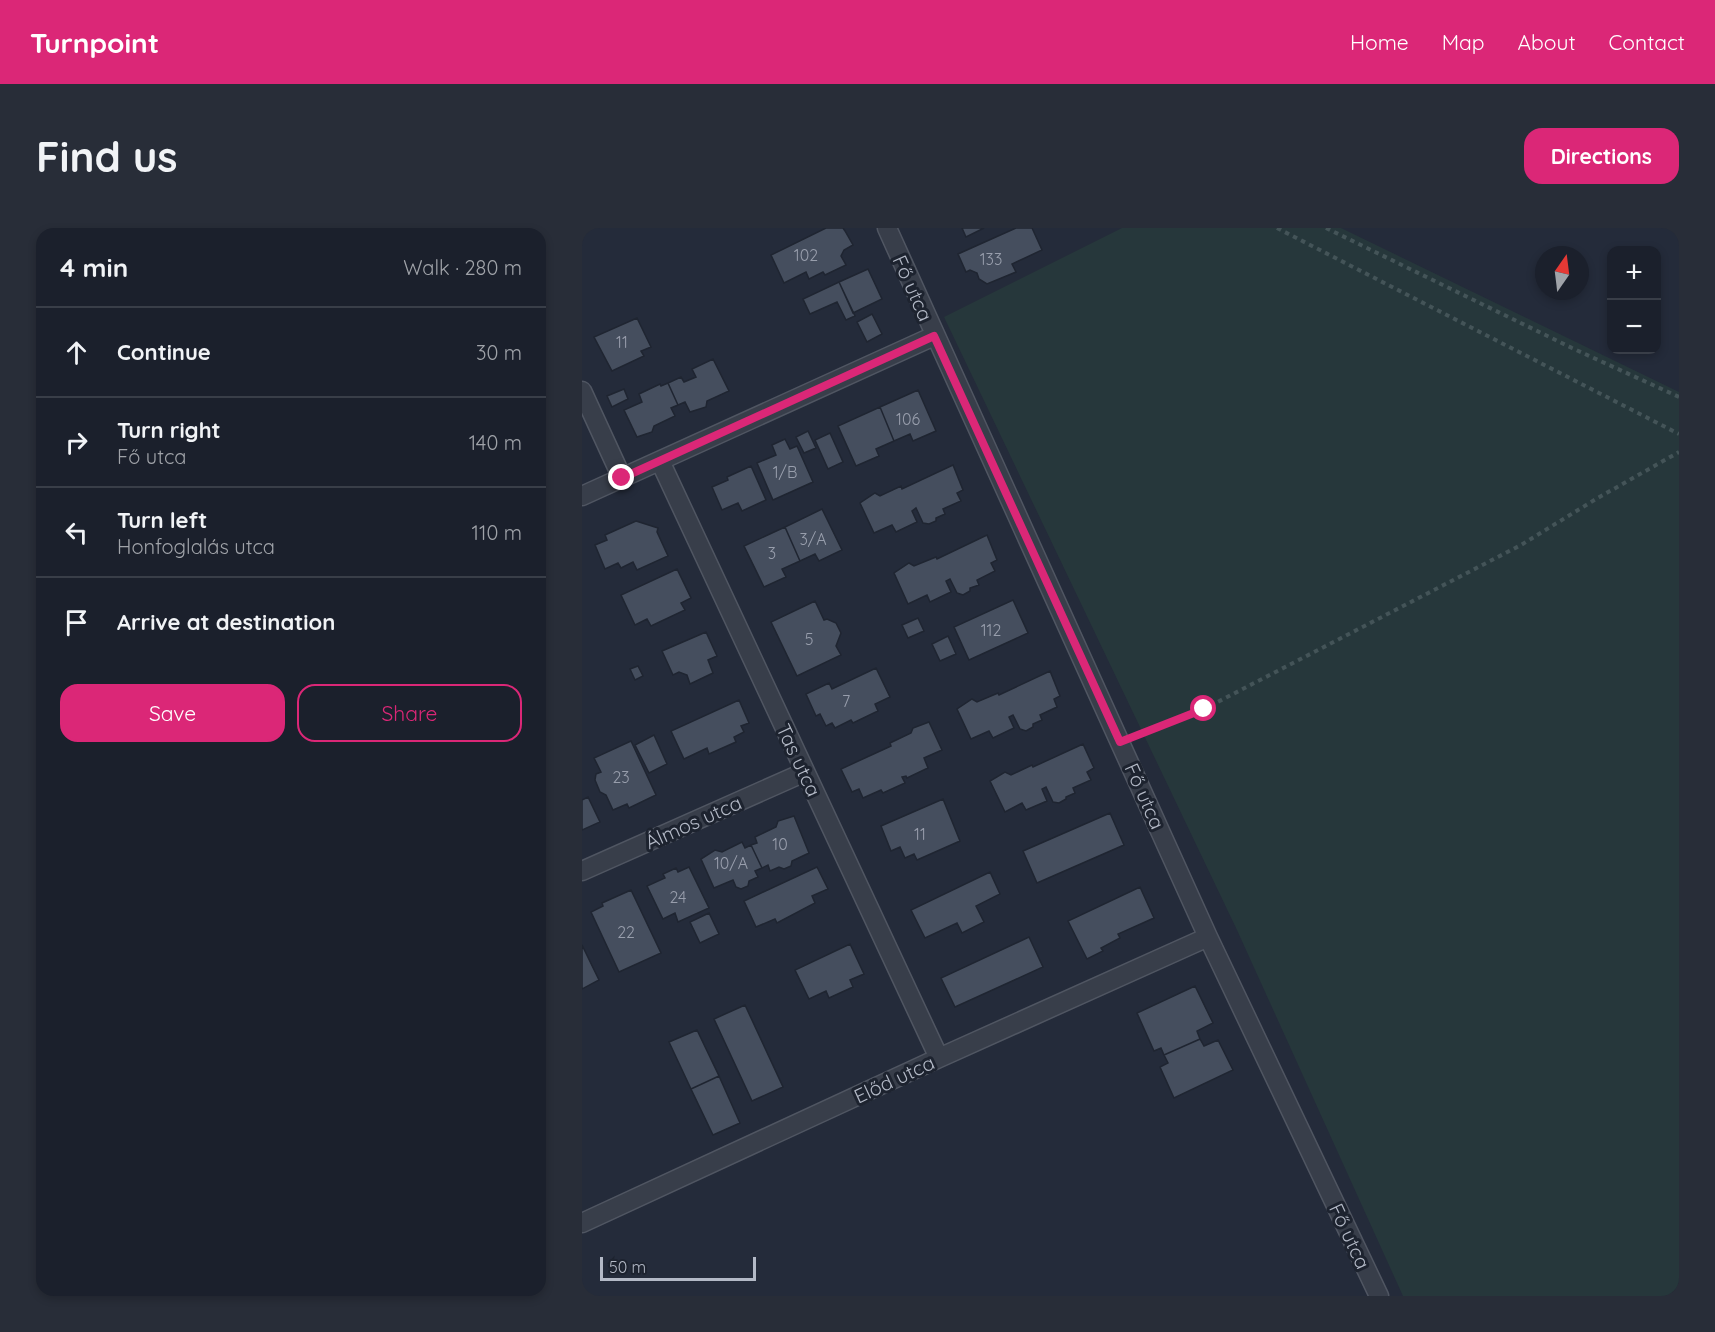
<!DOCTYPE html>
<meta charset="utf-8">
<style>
body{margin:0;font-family:Quicksand,sans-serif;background:#282d38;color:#f1f3f6}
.controls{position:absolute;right:18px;top:18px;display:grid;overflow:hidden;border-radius:12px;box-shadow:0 3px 9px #0003}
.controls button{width:54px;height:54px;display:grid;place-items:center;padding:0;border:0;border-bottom:2px solid #393e48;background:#1b202c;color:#f1f3f6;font:30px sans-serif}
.compass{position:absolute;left:953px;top:18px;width:54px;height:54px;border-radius:50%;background:#1b202c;box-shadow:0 3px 9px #0003;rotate:14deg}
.scale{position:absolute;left:18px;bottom:15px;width:156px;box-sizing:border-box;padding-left:6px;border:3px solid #b3b9c6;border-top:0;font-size:16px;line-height:21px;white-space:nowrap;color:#b3b9c6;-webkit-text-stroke:4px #1d232f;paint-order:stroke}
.stop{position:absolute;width:18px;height:18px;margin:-14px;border:4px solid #db2777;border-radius:50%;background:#fff}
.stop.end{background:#db2777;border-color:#fff;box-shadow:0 2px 6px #0008}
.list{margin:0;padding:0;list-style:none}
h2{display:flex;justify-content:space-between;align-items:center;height:78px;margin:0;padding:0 24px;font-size:26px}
h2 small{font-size:20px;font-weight:400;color:#a0a3a9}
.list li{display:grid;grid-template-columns:39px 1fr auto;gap:18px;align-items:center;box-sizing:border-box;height:90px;padding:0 24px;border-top:2px solid #393e48}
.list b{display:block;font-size:22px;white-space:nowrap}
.list p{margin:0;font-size:20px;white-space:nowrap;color:#a0a3a9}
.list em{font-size:20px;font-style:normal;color:#a0a3a9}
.actions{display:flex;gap:12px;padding:18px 24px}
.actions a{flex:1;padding:14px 0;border:2px solid #db2777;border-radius:18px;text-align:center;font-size:21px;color:#db2777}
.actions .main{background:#db2777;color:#fff}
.icon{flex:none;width:33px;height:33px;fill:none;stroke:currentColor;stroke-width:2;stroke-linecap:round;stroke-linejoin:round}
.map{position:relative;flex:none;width:1097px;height:1068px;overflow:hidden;border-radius:18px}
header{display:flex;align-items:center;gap:36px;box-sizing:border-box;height:84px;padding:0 30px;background:#db2777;color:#fff}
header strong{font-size:28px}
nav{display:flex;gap:33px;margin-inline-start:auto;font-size:21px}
.intro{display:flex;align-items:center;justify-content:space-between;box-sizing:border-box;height:144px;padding:0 36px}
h1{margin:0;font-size:42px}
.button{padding:15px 27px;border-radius:18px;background:#db2777;color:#fff;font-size:21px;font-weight:700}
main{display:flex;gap:36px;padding:0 36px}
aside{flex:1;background:#1b202c;border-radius:18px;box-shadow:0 3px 9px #0003}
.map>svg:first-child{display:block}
</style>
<header>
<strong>Turnpoint</strong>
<nav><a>Home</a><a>Map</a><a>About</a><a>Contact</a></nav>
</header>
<div class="intro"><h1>Find us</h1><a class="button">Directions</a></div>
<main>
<aside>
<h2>4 min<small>Walk · 280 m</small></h2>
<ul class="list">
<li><svg class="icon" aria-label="ahead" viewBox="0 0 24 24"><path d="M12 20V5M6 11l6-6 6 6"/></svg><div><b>Continue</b></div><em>30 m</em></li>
<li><svg class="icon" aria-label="right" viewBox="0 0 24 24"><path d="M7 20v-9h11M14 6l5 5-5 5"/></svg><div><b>Turn right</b><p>Fő utca</p></div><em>140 m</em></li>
<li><svg class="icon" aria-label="left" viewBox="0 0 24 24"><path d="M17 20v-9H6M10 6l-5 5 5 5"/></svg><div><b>Turn left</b><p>Honfoglalás utca</p></div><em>110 m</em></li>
<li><svg class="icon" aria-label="arrive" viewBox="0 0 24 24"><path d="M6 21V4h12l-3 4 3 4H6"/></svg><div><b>Arrive at destination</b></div></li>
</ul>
<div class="actions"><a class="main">Save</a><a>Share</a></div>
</aside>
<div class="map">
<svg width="1097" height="1068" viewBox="0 0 1097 1068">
<rect width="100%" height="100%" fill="#242b3a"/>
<!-- green -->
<path fill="#26373b" d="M540 0H759L1097 164V1068H821L655 702 362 89Z"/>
<!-- building -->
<path fill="#454e5e" stroke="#1f2531" stroke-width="1.5" d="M244 0H261L263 3 271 17 262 22 259 28 264 37 243 47 241 44 227 51 224 44 202 55 189 27Z
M380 0H402L384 9Z
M434 0H450L460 22 430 36 434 44 405 56 397 51 395 45 388 42 384 44 376 26Z
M286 41 300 71 271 85 257 54Z
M257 54 273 88 264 92 255 74 228 86 221 71Z
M290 86 300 106 285 114 275 94Z
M55 90 69 119 59 123 62 128 30 143 12 109Z
M131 131 147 163 125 173 124 179 108 184 103 174 96 177 86 155 99 149 102 154 114 149 110 141Z
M86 155 96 177 89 180 93 188 72 198 70 204 55 209 42 182 60 174 57 166 78 156 79 158Z
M42 161 46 171 30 179 25 168Z
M336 162 354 203 331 213 328 206 312 213 298 179Z
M298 179 312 213 294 221 297 228 274 238 256 198Z
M226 203 234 220 222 225 214 209Z
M248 205 261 234 246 241 233 212Z
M203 211 208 221 215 218 231 254 191 272 175 235 194 227 190 217Z
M371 237 381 262 375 265 379 273 361 281 363 286 354 290V293L347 296 341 295 334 280 330 283 335 294 314 304 310 297 292 305 278 275 293 265 298 268 319 258 320 261Z
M169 238 184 272 160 283 156 275 140 282 130 259 146 252 145 249Z
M240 281 260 322 237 333 233 326 218 333 203 299Z
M54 293 76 300 75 304 86 328 55 342 51 334 39 340 36 335 23 341 13 317 25 312 23 307Z
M203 299 218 333 200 341 204 349 182 359 162 318Z
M405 307 415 332 409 335 413 343 395 352 397 357 388 360V363L381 367 375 365 368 351 364 353 369 364 348 374 345 367 326 376 312 345 327 335 332 338 354 329 355 331Z
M95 341 109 370 99 375 103 382 69 398 65 391 53 397 39 367Z
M431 372 446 405 387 432 372 399Z
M233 373 242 392 245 391 254 395 259 405 254 418 259 427 215 448 189 394Z
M336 390 342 403 326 410 320 397Z
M124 404 135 428 126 432 131 445 108 456 105 447 97 444 91 447 80 423Z
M366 408 374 426 358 433 350 416Z
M56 438 61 448 53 452 48 441Z
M294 440 308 469 293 476 296 483 271 495 269 492 253 500 250 495 244 498 238 486 234 488 224 466 247 455 250 461Z
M468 443 478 468 472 471 475 479 458 487 460 492 451 496V499L444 503 438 501 431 487 427 489 432 500 411 510 407 503 389 511 375 481 390 471 395 474 416 465 417 467Z
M157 472 167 495 159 498 162 504 152 509 154 514 127 526 125 520 102 531 89 503Z
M347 494 360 522 342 530 346 540 325 550 324 548 320 549 323 555 301 565 299 562 281 570 277 561 270 564 259 541 309 518 308 515 329 505 331 500Z
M72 507 85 536 67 545 53 517Z
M49 513 74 567 47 580 45 576 31 582 24 567 18 564 13 552 14 546 19 544 12 530Z
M501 516 512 540 505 544 509 552 491 560 493 565 484 569V571L477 575 471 574 464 559 460 561 465 573 444 582 440 575 423 584 408 553 423 544 429 547 450 537 451 539Z
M6 569 18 594 0 602V572Z
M361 571 378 613 335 632 332 626 323 630 318 619 309 623 299 598Z
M528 585 542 617 455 655 441 623Z
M212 588 227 625 210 633 209 638 202 641 197 639 188 643 186 637 180 640 169 617 175 615 173 609 194 599 196 593Z
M160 614 163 620 169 617 180 640 173 643 176 649 167 653 166 658 159 661 154 659 151 652 132 660 119 631 133 622 140 624Z
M107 639 127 680 96 694 93 685 81 691 65 658 83 650 81 646 94 640 96 644Z
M235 639 246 661 230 668 233 675 195 695 193 691 174 699 162 673Z
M408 644 418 666 394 678 402 694 380 705 375 695 343 710 329 682Z
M558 659 572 690 536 706 538 710 519 720 521 723 505 731 486 693Z
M49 662 79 725 37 744 9 684 21 678 20 675Z
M127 685 137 706 118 715 108 694Z
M447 709 461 739 373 779 359 750Z
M268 716 282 746 268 752 271 759 247 770 244 763 227 771 213 742Z
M0 717 17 752 0 761Z
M613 758 631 795 615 803 618 811 582 827 579 820 572 823 555 785Z
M163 777 201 859 170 873 132 791Z
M115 802 137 848 109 861 87 814Z
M618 811 622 818 636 812 651 842 592 870 578 839 586 835 582 827Z
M137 848 158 895 131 907 109 861Z"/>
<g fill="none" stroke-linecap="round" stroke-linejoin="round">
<defs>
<path id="minor" d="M305 0 626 709 797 1068
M0 163 40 250
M78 233 357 830
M0 268 352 108
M0 643 223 544
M0 995 357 830 626 709"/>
</defs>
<!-- minor casing -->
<use href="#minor" stroke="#505662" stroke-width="21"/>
<!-- path -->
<path stroke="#445458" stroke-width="4" stroke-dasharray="4.5 4.5" stroke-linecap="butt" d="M695 0 1097 206
M744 0 990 120 1097 169
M553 508 622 481 939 317 1014 271 1097 224"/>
<!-- minor -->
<use href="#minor" stroke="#383e4a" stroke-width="18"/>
</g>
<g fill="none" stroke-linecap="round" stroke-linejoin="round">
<!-- route -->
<path stroke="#db2777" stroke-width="8" d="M40 250 352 108 538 514 622 481"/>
</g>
<g text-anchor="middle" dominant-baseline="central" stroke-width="6" stroke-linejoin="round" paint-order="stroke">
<!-- number labels -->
<g font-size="16" fill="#989eac">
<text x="224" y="27">102</text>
<text x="409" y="31">133</text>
<text x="40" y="114">11</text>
<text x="326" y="191">106</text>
<text x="203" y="244">1/B</text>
<text x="231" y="311">3/A</text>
<text x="190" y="325">3</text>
<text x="409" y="402">112</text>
<text x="227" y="411">5</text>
<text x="264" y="473">7</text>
<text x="39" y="549">23</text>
<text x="338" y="606">11</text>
<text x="198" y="616">10</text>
<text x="149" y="635">10/A</text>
<text x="96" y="669">24</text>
<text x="44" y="704">22</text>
</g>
<!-- street labels -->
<g font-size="20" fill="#b3b9c6" stroke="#1d232f">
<text transform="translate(331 60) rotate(66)">Fő utca</text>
<text transform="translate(217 532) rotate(65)">Tas utca</text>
<text transform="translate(563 568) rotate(66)">Fő utca</text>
<text transform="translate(111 594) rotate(-24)">Álmos utca</text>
<text transform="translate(312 851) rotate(-25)">Előd utca</text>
<text transform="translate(768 1008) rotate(65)">Fő utca</text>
</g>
</g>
</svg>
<div class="controls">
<button>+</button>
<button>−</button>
</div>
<svg class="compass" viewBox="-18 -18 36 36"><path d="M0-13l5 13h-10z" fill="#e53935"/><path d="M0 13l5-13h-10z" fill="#a0a3a9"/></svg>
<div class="scale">50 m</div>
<div class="stop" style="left:622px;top:481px"></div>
<div class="stop end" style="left:40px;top:250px"></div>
</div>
</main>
